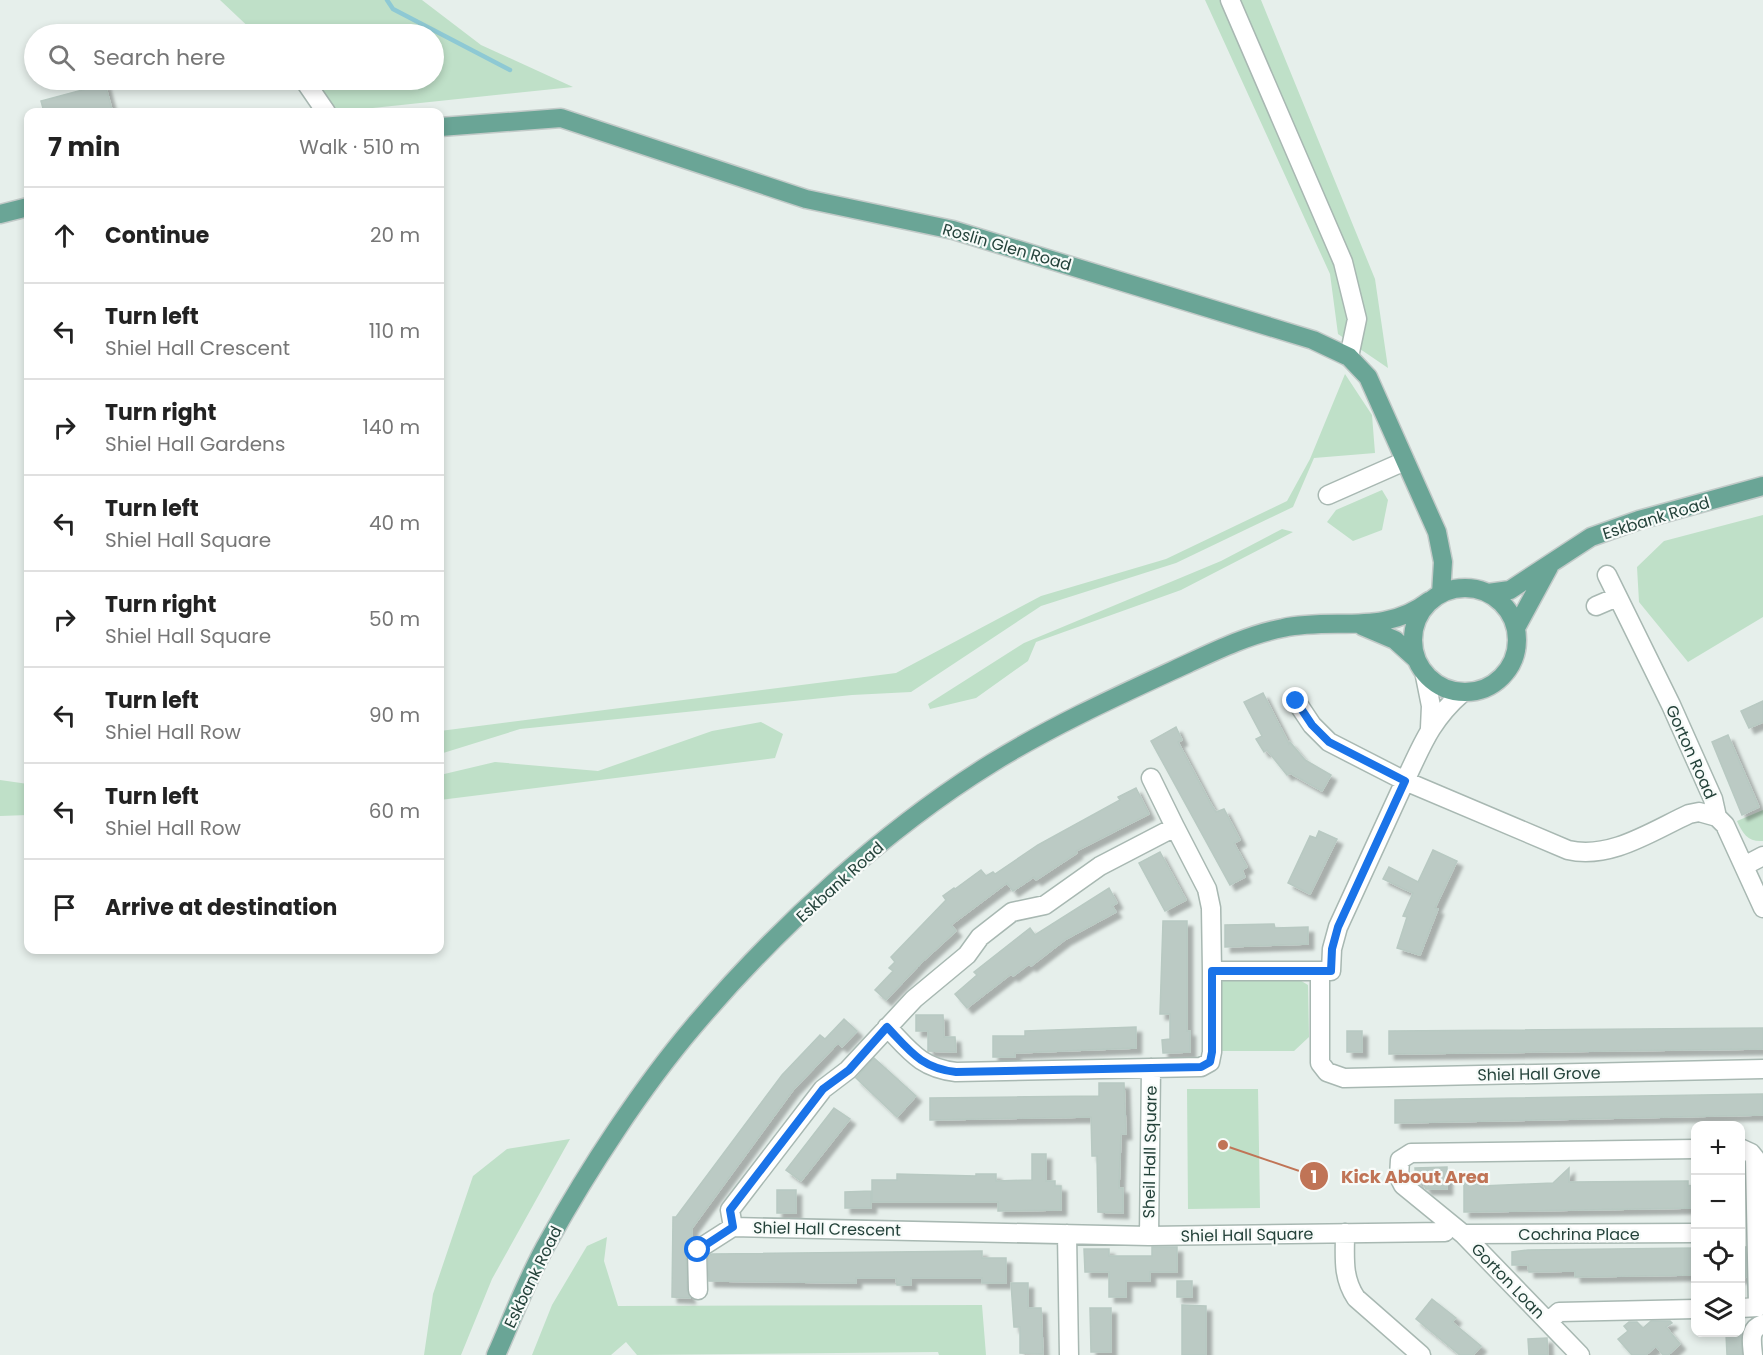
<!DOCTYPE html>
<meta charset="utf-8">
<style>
body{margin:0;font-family:Poppins,sans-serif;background:#f6f6f6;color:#222}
.controls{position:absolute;right:18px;bottom:18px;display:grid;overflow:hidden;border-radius:12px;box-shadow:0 3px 9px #0003}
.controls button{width:54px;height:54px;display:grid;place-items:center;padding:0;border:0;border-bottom:2px solid #e0e0e0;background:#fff;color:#222;font:30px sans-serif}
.stop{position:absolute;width:18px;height:18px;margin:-14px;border:4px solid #1a73e8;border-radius:50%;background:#fff}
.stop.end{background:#1a73e8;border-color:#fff;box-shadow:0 2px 6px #0008}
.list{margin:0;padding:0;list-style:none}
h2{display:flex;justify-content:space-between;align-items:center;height:78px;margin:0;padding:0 24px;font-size:26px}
h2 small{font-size:20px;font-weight:400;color:#767676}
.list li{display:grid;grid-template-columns:39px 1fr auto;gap:18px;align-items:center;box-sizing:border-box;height:96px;padding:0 24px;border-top:2px solid #e0e0e0}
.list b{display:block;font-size:22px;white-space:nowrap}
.list p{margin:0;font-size:20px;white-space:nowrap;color:#767676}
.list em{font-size:20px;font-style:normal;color:#767676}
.icon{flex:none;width:33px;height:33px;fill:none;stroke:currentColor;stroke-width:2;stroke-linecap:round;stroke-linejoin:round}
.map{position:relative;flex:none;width:1763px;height:1355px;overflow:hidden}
.search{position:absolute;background:#fff;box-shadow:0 3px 9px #0003;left:24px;top:24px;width:420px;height:66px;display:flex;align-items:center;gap:15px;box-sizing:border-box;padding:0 21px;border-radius:33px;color:#767676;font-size:22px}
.panel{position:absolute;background:#fff;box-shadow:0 3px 9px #0003;left:24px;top:108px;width:420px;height:846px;border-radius:12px}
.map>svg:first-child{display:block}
</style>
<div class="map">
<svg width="1763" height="1355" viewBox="0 0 1763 1355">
<defs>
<filter id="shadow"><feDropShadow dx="5.5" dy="5.5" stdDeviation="1.5" flood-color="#0004"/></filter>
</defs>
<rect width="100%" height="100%" fill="#e6efeb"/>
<!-- green -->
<path fill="#bfe0c8" d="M220 0H422L481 45 573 87 335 112 301 80H434V34H256Z
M1205 0H1261L1375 279 1388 368 1338 334 1330 274Z
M1345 374 1372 415 1375 453 1314 458 1293 507 1176 563 1041 606 911 692 852 695 520 729 440 754V731L896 673 1041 596 1166 559 1287 501 1310 459Z
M1382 490 1388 500 1382 530 1353 541 1327 522 1336 510Z
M1763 515V617L1688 662 1639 602 1637 567 1664 541Z
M1282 529 1293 532 1181 590 1036 642 1028 661 976 698 930 709 928 704 1024 643 1221 561Z
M761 722 783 734 775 758 440 800V775L495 762 598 771 712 731Z
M0 780 28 784V815L0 816Z
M1763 810V841C1748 842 1743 834 1737 821Z
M1226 978 1298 979 1308 985 1309 1037 1294 1051H1219L1218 986Z
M1187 1089H1258L1260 1208 1188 1209Z
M570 1139 492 1279 461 1355H424L433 1294 473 1176 507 1149Z
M607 1237 604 1261 618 1306 982 1305 986 1355H939L938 1352 637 1355 626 1342 611 1355H532L552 1305 587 1246Z"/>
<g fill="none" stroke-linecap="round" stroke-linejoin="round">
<!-- stream -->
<path stroke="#8ec9d4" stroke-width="4.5" d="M387 0 393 9 510 70"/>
</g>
<!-- building -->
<path fill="#bbcac4" stroke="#b8c9c2" stroke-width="1.5" filter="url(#shadow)" d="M105 84 112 110 101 112H44L41 101Z
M1263 693 1289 744 1290 742 1305 760 1331 775 1322 791 1290 773 1287 775 1267 750 1264 752 1256 739 1262 736 1244 702Z
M1763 701V722L1749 728 1741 711Z
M1176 727 1182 740 1178 742 1212 806 1216 812 1224 809 1240 840 1234 843 1247 867 1242 870 1245 877 1230 885 1151 741Z
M1728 735 1759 807 1742 815 1712 742Z
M1136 788 1149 814 1076 851 1077 853 1036 880 1034 877 1013 891 1007 883 951 925 956 931 921 963 886 1000 875 990 893 971 889 968 895 962 891 957 946 900 943 896 954 888 955 889 981 870 986 876 993 872 995 874 1038 845 1120 800 1118 797Z
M1319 831 1337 839 1310 894 1288 883 1310 836 1316 838Z
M1433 850 1457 861 1435 908 1438 909 1420 955 1397 948 1407 917 1403 916 1413 893 1383 879 1389 867 1418 882Z
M1160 852 1186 900 1165 911 1139 863Z
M1109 888 1117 903 1112 906 1116 912 1066 939 1031 966 1029 964 1013 976 1011 974 967 1008 955 994 977 975 974 972 1030 928 1035 935Z
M1163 921H1187V1031H1190V1052L1163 1053 1162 1040 1170 1039V1014H1160Z
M1274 924 1275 928 1308 927V944L1225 947V925Z
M916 1015H943L944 1037H955L956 1052 928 1051V1031H916Z
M844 1019 857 1031 842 1047 838 1043 793 1090 692 1228V1240L686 1250 687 1290 690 1298 672 1297 673 1217H676L782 1075 820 1035 825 1039Z
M1136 1027V1048L1015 1053V1057H993V1036H1025V1031Z
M1763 1028V1049L1389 1054V1031Z
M1347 1031H1362V1052H1347Z
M874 1058 916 1096 897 1117 856 1078Z
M1099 1083H1124L1126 1134H1121L1119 1188H1123V1213L1098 1212 1097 1156H1092L1091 1117 930 1120V1098L1099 1096Z
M1763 1094V1115L1395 1123V1100Z
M834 1108 850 1119 801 1181 786 1170Z
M1032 1154H1046V1181H1055V1186H1061V1210L998 1211V1202H872V1180H897V1174L976 1176V1174H996V1181L1032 1180Z
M1447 1167V1189H1426L1423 1183 1416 1181 1415 1168Z
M1569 1168V1182L1688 1181V1186L1695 1185V1208L1464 1212V1179H1481V1186L1553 1183Z
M777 1190H796V1213H777Z
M871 1191V1208H845V1192Z
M1152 1247H1177V1272H1150V1281H1126V1297H1109V1272H1085L1084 1249H1109V1256H1152Z
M1746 1247V1277L1740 1278V1248Z
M1695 1248 1693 1275 1575 1277V1271L1529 1272 1528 1265H1512V1252L1528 1250Z
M982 1251V1258H1006V1283H982V1278H911V1285H897L896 1278H856V1283L709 1281 708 1256 712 1254Z
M1177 1281H1192V1297H1177Z
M1011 1283H1028V1308H1041L1043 1354 1020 1353V1327H1014Z
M1432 1299 1456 1318 1452 1322 1481 1346 1473 1355H1460L1416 1319Z
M1182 1305 1206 1306V1355H1182Z
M1090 1308H1111V1352H1091Z
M1651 1321H1670L1672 1323 1666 1327 1680 1344 1668 1355H1663L1656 1346 1646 1355H1632L1618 1339 1628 1331 1624 1326 1629 1322H1637L1643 1328Z
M1741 1333 1742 1355H1727L1726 1334Z
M1547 1338 1548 1355H1529L1528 1339Z"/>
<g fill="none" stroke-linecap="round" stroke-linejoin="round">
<defs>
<path id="minor" d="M1230 0 1343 262 1357 319 1349 357
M304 80 326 112
M1328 495 1405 461
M1607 575 1671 705 1713 799 1717 817 1725 825 1763 908
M1596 606 1617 597
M1425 676 1431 706 1430 728
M1462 693C1431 720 1422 745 1405 781L1568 850C1610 860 1652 831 1689 814L1699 812 1717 817
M1296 701 1312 725 1329 742 1405 781 1338 927 1332 949 1331 971H1320
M1151 778 1175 827
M1744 866 1763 856
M1212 971 1211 908 1207 889 1175 827 1100 866 1045 905 1012 912 980 937 967 955 914 999 848 1070 823 1089 730 1210 733 1227 1149 1236 1445 1232
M887 1027C910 1051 921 1068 956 1072L1201 1067 1210 1062 1212 1052V971H1320V1063L1327 1072 1344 1078 1763 1069
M1740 1148 1751 1153 1755 1158 1758 1307 1740 1308
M1345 1233C1345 1257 1342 1277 1356 1298L1421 1355
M1067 1234 1069 1355
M1463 1234 1696 1233
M1149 1236 1151 1068
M698 1290 697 1250 733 1227
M1548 1322 1559 1312 1696 1309
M1580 1355 1463 1234 1403 1185 1399 1177 1400 1160 1411 1153 1696 1149
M1753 1355C1752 1342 1748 1329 1763 1324"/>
<path id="major" d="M440 127 561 118 806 199 953 230 1313 340 1349 357 1368 377 1437 532 1443 562 1441 594
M0 214 28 207
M1413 640a52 52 0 1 1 104 0a52 52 0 1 1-104 0Z
M1488 593 1510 590 1591 537 1639 520 1763 486
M1362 626 1395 640 1415 658
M1517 626 1549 567
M496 1355C513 1317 528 1276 549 1240 588 1170 642 1087 694 1026 775 930 885 829 992 763 1055 724 1122 694 1189 663 1219 649 1251 634 1283 628 1335 617 1384 636 1429 601"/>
</defs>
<!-- minor casing -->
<use href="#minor" stroke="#a8b8b2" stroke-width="21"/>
<!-- major casing -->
<use href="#major" stroke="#c2cac8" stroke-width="21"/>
<!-- minor -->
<use href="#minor" stroke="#fff" stroke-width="18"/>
<!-- major -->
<use href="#major" stroke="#6aa596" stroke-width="18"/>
</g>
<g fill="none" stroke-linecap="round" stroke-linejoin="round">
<!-- route -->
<path stroke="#1a73e8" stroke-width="8" d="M698 1250 733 1227 730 1210 823 1089 849 1070 887 1027C910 1051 921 1068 956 1072L1201 1067 1210 1062 1212 1052V971H1331L1332 949 1338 927 1405 781 1329 742 1312 725 1296 701"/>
</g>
<g text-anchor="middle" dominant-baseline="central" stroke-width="4.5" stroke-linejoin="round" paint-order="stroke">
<!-- street labels -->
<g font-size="16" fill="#24423a" stroke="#f7fbf9">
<text transform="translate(1007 247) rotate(16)">Roslin Glen Road</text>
<text transform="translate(1656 518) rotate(-17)">Eskbank Road</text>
<text transform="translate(1691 752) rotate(66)">Gorton Road</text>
<text transform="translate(840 882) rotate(-42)">Eskbank Road</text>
<text transform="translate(1539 1074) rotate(-1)">Shiel Hall Grove</text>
<text transform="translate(1150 1152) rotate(-89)">Sheil Hall Square</text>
<text transform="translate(827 1229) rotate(1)">Shiel Hall Crescent</text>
<text x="1579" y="1234">Cochrina Place</text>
<text transform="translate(1247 1235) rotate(-1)">Shiel Hall Square</text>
<text transform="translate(533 1277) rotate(-64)">Eskbank Road</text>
<text transform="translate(1508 1281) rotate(46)">Gorton Loan</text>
</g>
</g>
<!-- callouts -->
<path fill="none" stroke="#c07456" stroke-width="2" d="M1223 1145L1314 1176"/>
<g fill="#c07456" stroke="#f7fbf9" stroke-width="2">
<circle cx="1223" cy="1145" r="6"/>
<circle cx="1314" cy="1176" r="15"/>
</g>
<g font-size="18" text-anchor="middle" font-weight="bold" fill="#fff">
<text x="1314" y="1183">1</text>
</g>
<g font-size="18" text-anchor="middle" font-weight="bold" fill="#c07456" stroke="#f7fbf9" stroke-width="4.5" stroke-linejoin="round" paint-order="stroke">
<text x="1415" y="1183">Kick About Area</text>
</g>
</svg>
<div class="controls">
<button>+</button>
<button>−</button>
<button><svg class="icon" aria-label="locate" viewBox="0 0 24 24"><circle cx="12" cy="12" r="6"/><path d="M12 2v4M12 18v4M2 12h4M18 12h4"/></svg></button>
<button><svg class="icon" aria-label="layers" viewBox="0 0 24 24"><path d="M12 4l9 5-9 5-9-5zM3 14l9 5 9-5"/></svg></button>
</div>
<div class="stop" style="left:698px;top:1250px"></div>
<div class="stop end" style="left:1296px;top:701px"></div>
<div class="search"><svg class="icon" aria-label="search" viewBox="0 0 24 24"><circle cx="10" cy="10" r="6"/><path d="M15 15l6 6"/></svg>Search here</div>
<section class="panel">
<h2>7 min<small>Walk · 510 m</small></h2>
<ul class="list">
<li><svg class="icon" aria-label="ahead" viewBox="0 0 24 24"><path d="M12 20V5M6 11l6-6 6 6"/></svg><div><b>Continue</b></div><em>20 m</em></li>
<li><svg class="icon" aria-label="left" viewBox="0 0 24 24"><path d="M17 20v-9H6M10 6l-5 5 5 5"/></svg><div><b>Turn left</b><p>Shiel Hall Crescent</p></div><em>110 m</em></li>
<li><svg class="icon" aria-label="right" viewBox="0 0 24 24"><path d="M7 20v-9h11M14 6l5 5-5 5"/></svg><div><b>Turn right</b><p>Shiel Hall Gardens</p></div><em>140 m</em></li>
<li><svg class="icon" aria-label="left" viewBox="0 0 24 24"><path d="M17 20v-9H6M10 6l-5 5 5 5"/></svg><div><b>Turn left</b><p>Shiel Hall Square</p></div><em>40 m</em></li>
<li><svg class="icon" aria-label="right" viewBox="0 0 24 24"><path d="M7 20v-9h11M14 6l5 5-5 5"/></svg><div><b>Turn right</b><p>Shiel Hall Square</p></div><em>50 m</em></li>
<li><svg class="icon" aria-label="left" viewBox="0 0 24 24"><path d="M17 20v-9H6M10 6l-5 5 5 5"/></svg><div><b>Turn left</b><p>Shiel Hall Row</p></div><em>90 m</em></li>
<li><svg class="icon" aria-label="left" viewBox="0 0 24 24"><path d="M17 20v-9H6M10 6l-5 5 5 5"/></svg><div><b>Turn left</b><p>Shiel Hall Row</p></div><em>60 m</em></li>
<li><svg class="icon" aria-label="arrive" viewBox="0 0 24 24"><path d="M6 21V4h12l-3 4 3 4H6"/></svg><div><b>Arrive at destination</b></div></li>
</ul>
</section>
</div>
